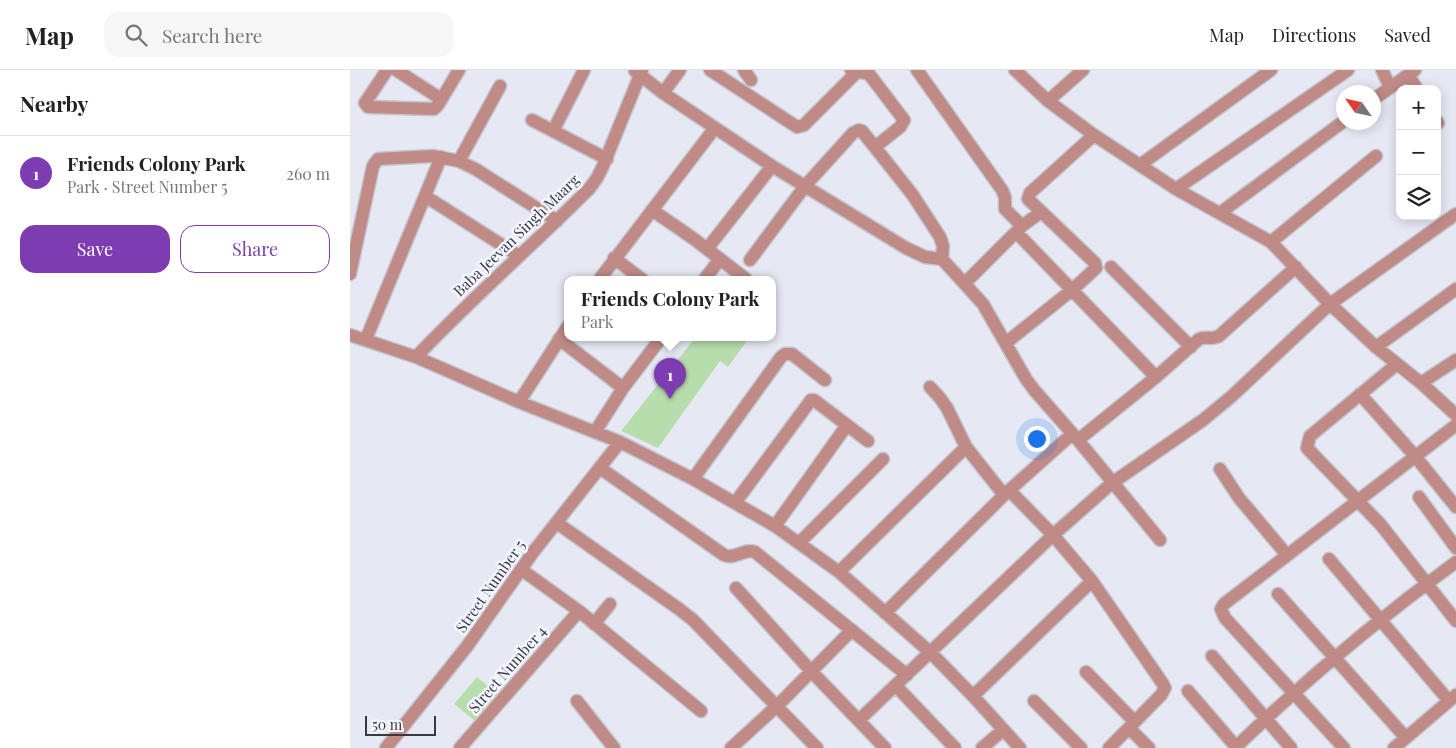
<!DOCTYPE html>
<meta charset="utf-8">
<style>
body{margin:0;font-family:"Playfair Display",serif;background:#f6f6f6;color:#222}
.controls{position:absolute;right:15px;top:15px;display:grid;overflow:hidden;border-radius:10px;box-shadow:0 2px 12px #0003}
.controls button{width:45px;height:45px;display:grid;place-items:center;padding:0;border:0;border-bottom:1px solid #e0e0e0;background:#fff;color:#222;font:25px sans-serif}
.compass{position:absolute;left:986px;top:15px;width:45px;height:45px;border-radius:50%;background:#fff;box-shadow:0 2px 12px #0003;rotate:304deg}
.scale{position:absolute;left:15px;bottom:12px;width:71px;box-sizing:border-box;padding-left:5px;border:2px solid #38393d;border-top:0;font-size:14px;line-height:18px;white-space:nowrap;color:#38393d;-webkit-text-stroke:4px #f4f6ff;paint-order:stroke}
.you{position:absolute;left:686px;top:368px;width:18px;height:18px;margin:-12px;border:4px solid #fff;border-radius:50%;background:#1a73e8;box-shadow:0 0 0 8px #1a73e833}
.badge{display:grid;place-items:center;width:32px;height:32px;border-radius:50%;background:#7d3cb1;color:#fff;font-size:16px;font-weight:700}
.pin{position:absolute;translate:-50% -41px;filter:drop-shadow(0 1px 2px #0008)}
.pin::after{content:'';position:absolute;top:26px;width:18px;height:15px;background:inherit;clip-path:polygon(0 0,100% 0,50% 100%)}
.popup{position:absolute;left:214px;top:206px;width:212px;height:65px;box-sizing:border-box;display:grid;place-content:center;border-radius:10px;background:#fff;filter:drop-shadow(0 1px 4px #0005);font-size:16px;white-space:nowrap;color:#767676}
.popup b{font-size:19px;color:#222}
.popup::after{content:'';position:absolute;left:50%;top:100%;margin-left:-10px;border:10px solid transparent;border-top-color:#fff}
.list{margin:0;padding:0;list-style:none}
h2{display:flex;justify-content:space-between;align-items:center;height:65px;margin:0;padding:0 20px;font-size:21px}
h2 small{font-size:16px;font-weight:400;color:#767676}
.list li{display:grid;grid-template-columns:32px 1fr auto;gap:15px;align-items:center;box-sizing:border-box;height:75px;padding:0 20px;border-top:1px solid #e0e0e0}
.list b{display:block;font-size:19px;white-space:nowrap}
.list p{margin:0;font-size:16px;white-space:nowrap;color:#767676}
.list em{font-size:16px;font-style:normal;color:#767676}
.actions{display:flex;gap:10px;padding:15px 20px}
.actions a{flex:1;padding:11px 0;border:1px solid #7d3cb1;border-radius:15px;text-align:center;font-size:18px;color:#7d3cb1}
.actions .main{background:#7d3cb1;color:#fff}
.icon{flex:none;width:28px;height:28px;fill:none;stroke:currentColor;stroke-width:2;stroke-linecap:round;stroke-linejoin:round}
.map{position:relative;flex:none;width:1106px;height:678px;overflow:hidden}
header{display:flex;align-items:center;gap:30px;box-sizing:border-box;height:70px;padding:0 25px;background:#fff;border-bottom:1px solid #e0e0e0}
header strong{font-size:24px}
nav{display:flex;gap:28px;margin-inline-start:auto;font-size:18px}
.search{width:350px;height:45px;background:#f6f6f6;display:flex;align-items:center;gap:12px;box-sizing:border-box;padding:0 18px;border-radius:15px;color:#767676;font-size:19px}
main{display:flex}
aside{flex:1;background:#fff}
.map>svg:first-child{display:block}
</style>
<header>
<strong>Map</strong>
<div class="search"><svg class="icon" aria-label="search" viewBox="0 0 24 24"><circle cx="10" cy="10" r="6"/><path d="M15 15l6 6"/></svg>Search here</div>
<nav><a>Map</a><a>Directions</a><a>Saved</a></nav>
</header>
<main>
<aside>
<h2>Nearby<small></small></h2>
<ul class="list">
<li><span class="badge">1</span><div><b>Friends Colony Park</b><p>Park · Street Number 5</p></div><em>260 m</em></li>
</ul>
<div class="actions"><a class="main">Save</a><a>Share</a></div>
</aside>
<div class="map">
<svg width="1106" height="678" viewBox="0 0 1106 678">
<rect width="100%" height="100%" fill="#e6e9f3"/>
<!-- green -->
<path fill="#b8ddad" d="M345 268H399L378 297 370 291 308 378 271 361Z
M127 607 151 627 129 654 104 634Z"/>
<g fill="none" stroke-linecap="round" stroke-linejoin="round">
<defs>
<path id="minor" d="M37 0 15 33 18 37 84 39 88 35 109 0
M46 0 91 29
M360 0 447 57 454 55 508 1
M394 0 401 10
M501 0 519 4 554 50 550 57 525 77
M567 0 652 120 655 127V139L672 156
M665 0 698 31 744 65 826 119 921 172 980 234 1026 277 1071 313 1106 345
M1032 0 1040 17
M285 1 313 23 422 96 556 178 575 187 592 189
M1058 5 1067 19
M313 23 330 0
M1024 29 1065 0
M698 31 733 0
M182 50 257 89
M1087 51 1088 53
M203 61 234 0
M109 91 150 16
M790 95 921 0
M826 119 998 0
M75 126 169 186
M302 140 344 169 396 209
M870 143 994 51
M666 162 806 307
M921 172 1026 86
M357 179 422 96
M264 188 293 210
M400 190 455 116 503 63 509 60 512 61 562 124 590 167 593 176 592 189 633 234 676 309 685 321 728 370 810 470
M761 197 841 277
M0 204 23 96 28 89 83 86 109 91 127 100 207 151
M249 210 364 59
M354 210 370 189
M615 213 672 156 691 142
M0 265 66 287 169 332 270 372 343 409 425 456 489 502 581 583 623 626 670 678
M16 269 91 87
M209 269 273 318
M657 272 722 220 746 198 745 193 678 129 680 123 744 65
M1026 277 1106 219
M66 287C122 228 182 176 239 119L247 108 253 96 292 0
M1047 294 960 366 957 378 1031 455 1106 551
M1071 313 1106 290
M580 317 590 328 597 338 616 377 654 425
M1010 324 1065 386 1106 437
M169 332 218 256
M245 362 273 318 311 268
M728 370 806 307 849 269C855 266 862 270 869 266L946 197
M250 398 374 485C385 490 394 478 405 482L557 605
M870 399 889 428 937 485
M343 409 431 287 435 284H442L475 310
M659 420 703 465 742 511 813 614 815 618 811 625 759 678
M1069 427 1106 478
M385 433 461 330H464L518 371
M207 453 329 539 343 550 467 678
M425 456 497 355
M450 472 533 389
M979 489 1099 631
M172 500 229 541 351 641
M489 502 616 377
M386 518 461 601 535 678
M928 524 1056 668
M535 543 654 425 722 364
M244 554 260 534
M862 586 941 678
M736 602 785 652
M546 616 605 678
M838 621 887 678
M623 626 742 511
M227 631 264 678
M684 631 731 678
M509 650 703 465 762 413 853 350 882 326 980 234 1106 144
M779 658 799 678
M36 678 118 575 184 481 270 372
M110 678 229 541
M381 678 427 636 502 560
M632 678 653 660
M885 678C954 611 1028 549 1106 492
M994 678 875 548 871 539 874 534 1106 355
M1044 678 1106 625"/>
</defs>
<!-- minor casing -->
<use href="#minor" stroke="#c3c6cf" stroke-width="15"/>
<!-- minor -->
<use href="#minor" stroke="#c08a87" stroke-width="12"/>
</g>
<g text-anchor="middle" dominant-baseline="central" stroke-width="5" stroke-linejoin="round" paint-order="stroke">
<!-- street labels -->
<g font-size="15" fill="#38393d" stroke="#f4f6ff">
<text transform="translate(166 165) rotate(-44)">Baba Jeevan Singh Maarg</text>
<text transform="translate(140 516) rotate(-55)">Street Number 5</text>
<text transform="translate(157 599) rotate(-49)">Street Number 4</text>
</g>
</g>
</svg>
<div class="controls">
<button>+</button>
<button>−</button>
<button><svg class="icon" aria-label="layers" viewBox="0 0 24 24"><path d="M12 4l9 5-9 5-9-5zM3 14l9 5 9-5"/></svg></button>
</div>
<svg class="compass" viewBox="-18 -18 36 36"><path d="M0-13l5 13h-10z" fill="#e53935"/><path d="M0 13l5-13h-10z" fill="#767676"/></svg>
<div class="scale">50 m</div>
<div class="you"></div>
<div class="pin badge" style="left:320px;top:329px">1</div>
<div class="popup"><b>Friends Colony Park</b>Park</div>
</div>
</main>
